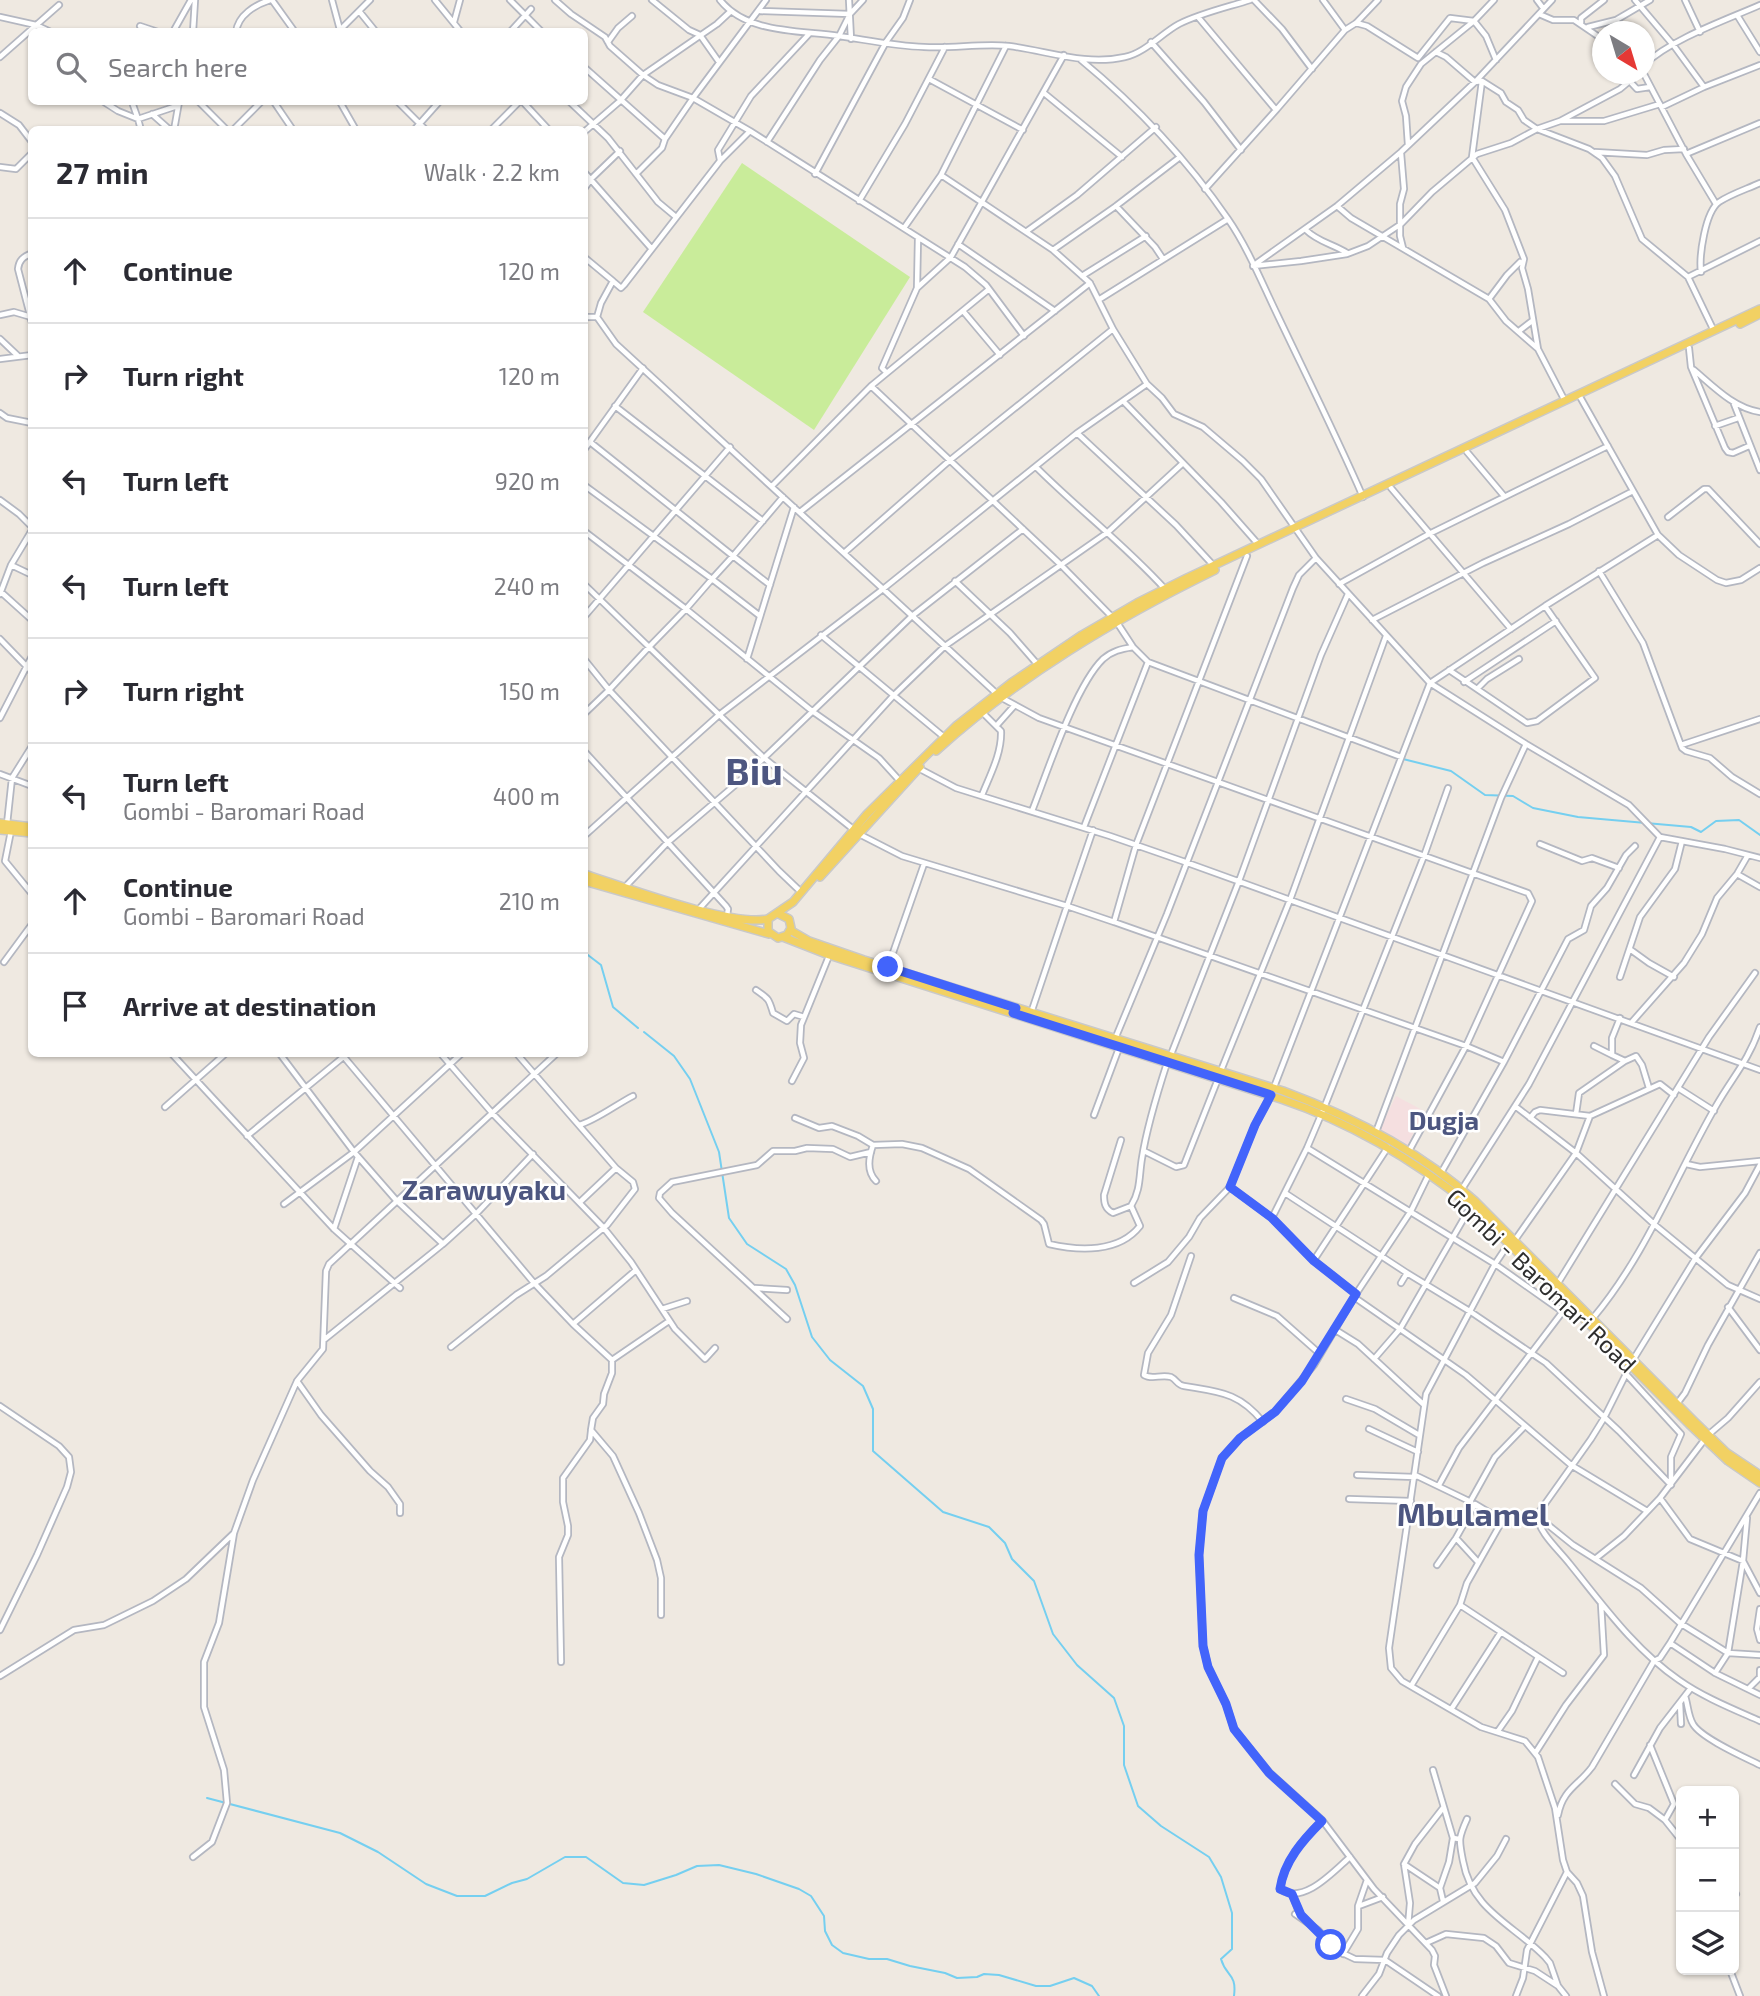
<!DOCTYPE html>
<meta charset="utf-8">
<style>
body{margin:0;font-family:"Exo 2",sans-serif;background:#f7f7f7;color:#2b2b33}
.controls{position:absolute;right:21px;bottom:21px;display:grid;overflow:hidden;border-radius:10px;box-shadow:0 2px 5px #0004}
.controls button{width:63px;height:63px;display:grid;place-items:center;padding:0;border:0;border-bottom:2px solid #e1e1e2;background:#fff;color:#2b2b33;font:35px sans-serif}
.compass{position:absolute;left:1592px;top:21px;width:63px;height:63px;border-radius:50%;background:#fff;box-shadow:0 2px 5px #0004;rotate:142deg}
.stop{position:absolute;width:21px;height:21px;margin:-16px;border:5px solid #4264fb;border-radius:50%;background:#fff}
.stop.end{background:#4264fb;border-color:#fff;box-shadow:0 2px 7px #0008}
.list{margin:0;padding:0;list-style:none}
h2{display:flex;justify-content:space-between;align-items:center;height:91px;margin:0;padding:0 28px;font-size:30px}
h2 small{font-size:23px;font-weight:400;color:#7c7c81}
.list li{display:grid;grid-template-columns:46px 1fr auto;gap:21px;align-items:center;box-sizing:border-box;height:105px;padding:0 28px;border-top:2px solid #e1e1e2}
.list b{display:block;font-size:26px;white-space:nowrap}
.list p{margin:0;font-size:23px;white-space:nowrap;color:#7c7c81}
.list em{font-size:23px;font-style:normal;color:#7c7c81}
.icon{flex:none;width:38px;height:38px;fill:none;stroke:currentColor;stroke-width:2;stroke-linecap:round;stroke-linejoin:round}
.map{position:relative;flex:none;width:1760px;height:1996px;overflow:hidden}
.search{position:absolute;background:#fff;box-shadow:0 2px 5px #0004;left:28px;top:28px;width:560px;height:77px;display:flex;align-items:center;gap:18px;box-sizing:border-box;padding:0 24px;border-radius:10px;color:#7c7c81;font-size:26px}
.panel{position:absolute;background:#fff;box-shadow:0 2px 5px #0004;left:28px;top:126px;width:560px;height:931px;border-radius:10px}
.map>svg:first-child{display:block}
</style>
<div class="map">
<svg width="1760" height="1996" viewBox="0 0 1760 1996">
<rect width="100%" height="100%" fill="#efe9e1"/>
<!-- medical -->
<path fill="#f5dfe0" d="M1396 1096 1424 1111 1407 1146 1379 1130Z"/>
<!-- pitch -->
<path fill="#c9ec9a" d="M742 163 910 277 814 430 643 312Z"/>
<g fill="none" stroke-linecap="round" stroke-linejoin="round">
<!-- stream -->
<path stroke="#75cff0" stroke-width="2" d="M1403 759 1451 771 1485 795 1513 796 1533 808 1578 817 1691 827 1701 832 1716 821 1739 820 1760 835
M584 952 601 965 613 1007 638 1028
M644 1032 674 1056 690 1079 719 1152 729 1218 747 1244 786 1269 795 1285 812 1337 830 1360 863 1386 873 1409V1451L943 1512 989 1527 1005 1543 1012 1559 1034 1581 1053 1634 1077 1665 1114 1698 1124 1726V1765L1138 1806 1161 1826 1209 1857 1221 1877 1232 1913V1949L1221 1959C1226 1977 1237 1973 1234 1996
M207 1798 340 1833 378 1852 426 1884 457 1896H485L512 1883 527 1879 565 1857H586L623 1883 644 1885 676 1875 697 1866 719 1865 756 1874 799 1889 811 1896 824 1916 825 1931 832 1945 843 1953 869 1959H887L910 1966 945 1973 957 1978 977 1977 984 1974 999 1975 1036 1986H1050L1074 1978 1092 1986 1099 1996"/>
<defs>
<path id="street" d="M272 0 295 32
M332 0 340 30
M435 0 461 32
M510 0 542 32
M555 0 571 14 605 37 610 46 643 75 658 85 693 98 750 131
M652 0 689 30 700 35 719 62
M720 0C747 34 800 30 839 36 867 40 895 46 924 47 952 49 981 43 1009 46 1048 51 1086 66 1125 57 1145 53 1162 33 1179 24 1201 13 1228 7 1250 0
M849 0 851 39
M1254 0 1282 29 1312 69
M1323 0 1345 30
M1537 0 1543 8
M1635 0 1674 46 1704 87
M1685 0 1700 32
M359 11 376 32
M760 11 850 14
M1539 14 1553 20H1574L1602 39
M1737 15 1760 52
M0 17 36 25 51 32
M1198 17 1276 110
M1616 20 1622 32
M454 22 460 0
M1356 23 1367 26 1418 58 1450 18 1474 21 1494 0
M1581 24V18L1604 0
M140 26 158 32
M1588 27 1616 20 1650 0
M173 32 191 0
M193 32 195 0
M236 32C238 15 255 5 270 0
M338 32 370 0
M510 32 531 9
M608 42 618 28 632 16
M1151 42 1204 102 1241 150
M1436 52 1446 57 1475 82 1482 81 1501 93 1506 102 1518 110 1524 120 1537 129 1589 149 1602 158 1615 176 1642 239 1688 277 1714 331
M0 57 59 5
M1081 60C1138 107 1186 158 1228 219 1248 248 1262 283 1277 314 1306 375 1336 435 1363 497
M1644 65C1671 39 1726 20 1760 5
M584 67 665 139
M1623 74 1637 89 1650 87
M1644 74 1686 154 1716 204
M929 79 1023 130
M1482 81 1472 157 1505 210 1524 259 1522 268 1528 289 1538 349 1565 401
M1044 93 1122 157
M104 102 118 111 138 119 141 130
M132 102 138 119 177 106
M199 102 227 130
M274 102 293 130
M340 102 356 130
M398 102 426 130
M523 102 549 130
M570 102 608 138 658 202 676 217
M1662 107 1704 87 1760 65
M0 113 19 125 32 142
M152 114 170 130
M1561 121H1604L1660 104
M174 130 179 102
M233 130 261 102
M414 130 439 102
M491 130 519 102
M584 132 620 101 643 75 717 24 731 11
M767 142 820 60 839 36 850 14 863 0
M1408 145 1406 116 1402 101 1406 87 1421 64 1474 21 1486 36 1496 60
M1595 152 1647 155 1664 150 1684 149
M1401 153 1404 189 1400 204V236L1403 248
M1686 154 1760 123
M720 160 718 150 751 96 809 34
M0 167 16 169 32 153
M584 172 651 248
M636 174 662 148 665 139 693 98 766 0
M815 174 886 42 903 18 910 0
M941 175 1053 250 1090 283 1113 329 1147 384 1162 398 1174 414 1203 427 1243 461 1261 479 1316 558 1430 683 1271 1095 1255 1125 1230 1187 1200 1218 1189 1237 1168 1262 1134 1283
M584 189 591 179 620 151
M1205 189 1277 109 1345 30 1356 23 1378 0
M859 201 905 124 945 47
M1116 206 1155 247 1163 259
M1337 206 1351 218 1489 299 1506 321 1537 348
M904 228 941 175 1006 46
M1306 230C1318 242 1333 244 1347 253
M1027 231 1077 195 1156 127
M958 244 1055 311
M1053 250 1116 206 1180 157
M32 253C23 257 19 260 18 269L32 323
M584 257 613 281 601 303 597 317 616 344 883 589 1077 433 1147 384
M1254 265 1337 206 1401 152 1475 82 1552 0
M1253 266 1301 261 1347 254 1368 246 1401 224 1432 192 1477 154 1511 143 1537 129 1560 121 1620 89 1638 74
M1701 272C1699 256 1705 212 1719 202 1731 194 1747 189 1760 183
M1082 276 1146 236
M1688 277 1760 241
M614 282 621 288 624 285 720 161 750 131 965 267 986 285 1024 336
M917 288 918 238
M1100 299 1228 219
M1489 299 1507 275 1520 262
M963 311 1000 355
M0 315 14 312 31 317
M584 317H597
M1519 331 1532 321
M0 339 17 355
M1689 348 1691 367 1725 448 1728 452 1733 453 1749 446
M0 359 32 355
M1694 370C1714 387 1734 408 1760 412
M887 373 882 368 917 288 951 257 1064 55
M871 386 1060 564 1116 621 1133 647 1148 662 1401 757
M1579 395 1658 535 1679 555 1717 580 1726 583 1741 580 1760 568
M1124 402 1221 502 1258 544
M1734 404 1760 470
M615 406 763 521
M0 413 7 418 32 423
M1715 426 1738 418
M1077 433 1176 525 1213 565
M590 442 733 556 783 497
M584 450 643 368
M1467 452 1504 496
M1036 467C1078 509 1125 545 1165 589
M584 485 712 579 733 556 770 585
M772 486 871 386 988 290
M1391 488 1511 629
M0 500 19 514 32 527
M800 512 1090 283
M1668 517 1704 489H1708L1760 544
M584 531 686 609 712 579 760 616
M1658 535 1545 606 1430 683 1526 744 1629 805 1660 837 1725 849 1760 858
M844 553 949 461 1113 329
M11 565 32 575
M1599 571 1643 643 1682 748 1686 751 1710 758 1732 777 1760 794
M955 581 1010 633 1038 665
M584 584 649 647 686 609 812 711 879 758 899 780
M1339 584 1429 534 1608 446
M1 592 32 620
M0 594 11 565 32 530
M584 617 730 447
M1372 620 1483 563 1569 524 1633 491
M821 635 944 737
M0 639 32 672
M584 659 609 690 649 647 764 758 853 829
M747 659 794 507
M1449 670 1527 723 1537 721 1595 678 1545 606
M1464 682 1556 621
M1477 689 1487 679 1519 659
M1002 698 1039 718 1528 893 1532 901 1466 1046 1409 1151
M584 714 609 690 779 871 801 892
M0 718 32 656
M997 725 1014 706
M1681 745 1760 719
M584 751 726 906 728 909 727 916
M918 768 956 788 1110 836 1185 862 1760 1070
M0 774 32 786
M982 795C990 775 1002 753 1001 731L983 713
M1032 811C1047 773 1075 686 1103 659 1112 651 1121 649 1133 647
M7 824 12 778 32 746
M1084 827 1148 662
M1093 830 1067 906 1114 922 1136 845 1247 556
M11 831 5 861 32 894
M859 834 902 856 1067 906 1031 1013
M584 836 719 715 883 589 997 694
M1540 844 1582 861 1592 858 1619 868
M1737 874 1760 887
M625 887 667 843 741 780 912 616 1023 529
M699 909 894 695 945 646 1108 532 1183 463
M1114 922 1466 1046 1504 1062
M1631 950 1649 963 1674 977
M4 962 32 924
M888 967 924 864
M1620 977 1640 917 1675 869 1682 841
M756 990C769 999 769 999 773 1013L787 1021 794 1014 804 1017
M1620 1018 1612 1038V1055L1625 1061 1636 1056 1642 1065 1649 1088
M1632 1022 1684 963 1702 934 1717 898 1737 874 1748 855
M1115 1039 1167 914 1293 588 1299 575 1316 558
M1594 1046 1612 1055
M172 1054 334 1229 400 1288
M280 1054 354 1152 396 1200 443 1244
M441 1054 493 1114 603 1227 631 1262 675 1329 705 1359 715 1348
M344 1057 534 1283 573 1324 612 1360 669 1321
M1170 1057 1239 881 1321 655 1348 594
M1220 1073 1290 900 1386 636
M792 1081 804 1058 800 1043 801 1025 829 956
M1678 1088 1714 1111
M1515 1106 1576 1153 1655 1225 1728 1285 1760 1299
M165 1107 225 1054
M1576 1114 1579 1093 1625 1061
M1094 1115 1119 1048
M1590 1116 1576 1153 1515 1240 1509 1243 1495 1264 1426 1394 1389 1648 1391 1668 1402 1681 1481 1727 1525 1741 1538 1757 1555 1808 1563 1860 1567 1872 1577 1883 1583 1896 1592 1952 1604 1996
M795 1118 819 1128 832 1126 858 1136 873 1145 902 1144 922 1148 969 1169 1041 1220 1044 1224 1049 1244C1079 1251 1119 1253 1140 1226L1131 1206 1113 1213C1105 1209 1104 1203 1104 1195L1121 1140
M1530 1118 1535 1112 1540 1110 1590 1116 1660 1084 1674 1095
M579 1125C595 1121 617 1104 633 1096
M1376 1132 1501 798 1526 744
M247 1136 347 1054
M873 1145C869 1157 866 1171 876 1181
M1307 1148 1495 1264 1563 1312
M1144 1151 1176 1167 1184 1165 1218 1079
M1686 1164 1700 1167 1760 1161
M1441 1173 1504 1062 1568 939 1584 930 1591 906 1607 888 1626 855 1635 846
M1429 1174 1411 1211 1354 1297 1314 1365 1275 1412 1240 1438 1222 1458 1203 1511 1199 1555 1203 1645 1208 1667 1226 1704 1234 1729 1270 1773 1322 1820 1374 1889 1432 1950 1435 1956 1434 1965 1446 1996
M1230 1187 1272 1218 1314 1261 1356 1294
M1462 1189 1529 1084 1660 837
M1285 1193 1407 1273
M580 1202 616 1168
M284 1204 354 1152 461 1054
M1131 1206C1141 1190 1139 1175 1142 1158 1147 1126 1157 1094 1167 1063
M1272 1218 1307 1148 1324 1108 1424 856 1448 788
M334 1229 358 1157
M1191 1256 1171 1315 1148 1353 1144 1375C1152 1380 1161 1374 1171 1377 1177 1380 1177 1385 1184 1386 1219 1392 1239 1392 1263 1422
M1314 1260 1388 1147
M1401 1283 1407 1273 1471 1312 1546 1363 1619 1431 1671 1485
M1558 1283 1709 1037 1755 973
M755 1288 787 1290
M1354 1297 1466 1375 1571 1465 1647 1511
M1234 1298 1277 1316 1320 1354
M1728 1307 1760 1350
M662 1309 687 1301
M1593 1318C1646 1255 1675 1177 1716 1106 1733 1076 1748 1062 1760 1027
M787 1319 672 1213 659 1198 660 1193 672 1182 757 1165 773 1151H795L807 1148 833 1149 850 1157 871 1152
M573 1324 636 1270
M1334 1329 1358 1344 1423 1404
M325 1339 443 1244 476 1214 533 1154
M451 1347 516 1295 546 1276 607 1225 635 1189 633 1182 616 1168 517 1054
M1374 1359 1400 1329 1471 1206
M612 1360V1373L604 1394 603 1404 593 1418 591 1430 613 1456 639 1513 657 1560 661 1578V1615
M1626 1374 1681 1434 1671 1457V1484
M297 1381 323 1349 326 1271 329 1264 556 1054
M1346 1399 1375 1409 1419 1435
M1676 1405 1685 1393 1708 1345 1760 1253
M0 1406 59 1446 69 1457 71 1472 67 1487 37 1555 0 1630
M1369 1429 1418 1452
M1357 1475 1415 1477
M1415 1475 1471 1502
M1439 1485 1459 1448 1564 1310
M1660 1498 1690 1539 1743 1561 1760 1593
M1349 1499 1411 1501
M1470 1502 1495 1457 1524 1427
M1537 1515 1591 1439 1604 1418 1633 1360 1695 1259 1745 1193 1760 1165
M1537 1515C1538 1532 1559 1550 1569 1563 1603 1605 1635 1650 1679 1680 1703 1697 1733 1709 1760 1721
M1537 1516 1573 1545 1641 1588 1680 1623 1728 1653 1760 1655
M1456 1538 1478 1562
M1595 1559 1624 1536 1660 1498 1708 1435 1728 1418 1760 1382
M1460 1605 1563 1673
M1760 1609 1757 1629 1760 1640
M1670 1643 1715 1673 1760 1695
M561 1662 559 1557 568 1535V1526L563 1502V1478L590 1440 591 1431
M1715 1673 1728 1653 1743 1561 1747 1518
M0 1676 74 1630 104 1625 153 1601 186 1579 234 1533
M1411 1686 1460 1605 1467 1583 1501 1523 1500 1519 1475 1504 1456 1538 1437 1565
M1748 1689 1760 1677V1670
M1685 1696C1688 1705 1688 1716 1693 1724 1701 1738 1744 1757 1760 1765
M1680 1703 1681 1724
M1452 1708 1501 1632
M1498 1731 1512 1711 1538 1657
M1650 1745 1674 1804 1665 1820
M1536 1752 1566 1705 1604 1655 1601 1604
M1433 1770 1453 1838 1459 1839
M1634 1775 1660 1728 1691 1688
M1615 1784 1635 1804 1649 1808 1665 1820 1681 1840
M1558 1815C1563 1789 1578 1786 1592 1767L1654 1661 1660 1658 1670 1643 1760 1493
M1467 1819C1458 1839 1459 1840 1463 1861 1472 1911 1513 1924 1545 1957L1550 1963 1558 1986
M1322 1820C1303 1840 1284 1861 1280 1889 1303 1906 1334 1871 1350 1857
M193 1857 212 1842 227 1803 224 1770 204 1707V1662L219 1623 234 1533 253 1480 297 1381 321 1415 370 1471 388 1487 400 1504V1513
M1404 1864 1440 1888 1443 1901
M1440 1888 1449 1862 1453 1838
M1734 1891 1736 1894
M1292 1894 1299 1912 1305 1919
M1359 1906 1383 1897
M1295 1914 1318 1930 1336 1950 1355 1959 1385 1960 1438 1996
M1408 1926 1410 1903 1404 1864 1415 1844 1443 1808
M1426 1943 1446 1934 1484 1938 1496 1946 1509 1963 1535 1971 1558 1986 1566 1996
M1343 1954 1358 1929V1906L1367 1880
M1730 1970 1740 1996
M1362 1996 1379 1974 1387 1953 1399 1935 1414 1920 1475 1883 1497 1856 1506 1839
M1516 1996 1523 1978 1527 1950 1567 1872"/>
<path id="primary" d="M1740 324 1760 314
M936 751C1019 676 1115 619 1215 570
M0 823 32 827
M0 830 32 833
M584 874C625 887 731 927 768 919
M820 877 920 767
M584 881 769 934
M779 914 789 919 791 928 787 935 778 938 768 931V919L793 902 867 814 956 726 1011 683 1082 635 1137 603 1187 578 1760 309
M790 930 809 941 864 960 1283 1091C1353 1117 1420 1151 1475 1201L1694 1421 1727 1453 1760 1475
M783 937 829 955 1281 1099C1352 1123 1413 1159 1471 1206L1689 1424 1728 1461 1760 1483"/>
</defs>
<!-- street casing -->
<use href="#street" stroke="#b4b7c1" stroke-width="8"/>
<!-- primary casing -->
<use href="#primary" stroke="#c9c9c9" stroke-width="10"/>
<!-- street -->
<use href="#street" stroke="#fff" stroke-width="4.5"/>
<!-- primary -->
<use href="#primary" stroke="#f2d163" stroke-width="7"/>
</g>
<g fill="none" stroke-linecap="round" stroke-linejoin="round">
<!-- route -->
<path stroke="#4264fb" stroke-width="9" d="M888 967 1016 1008 1013 1013 1271 1095 1255 1125 1230 1187 1272 1218 1314 1261 1356 1294 1302 1381 1275 1412 1240 1438 1222 1458 1203 1511 1199 1555 1203 1646 1208 1667 1226 1704 1234 1729 1269 1773 1322 1821C1303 1840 1284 1861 1280 1889L1292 1894 1301 1915 1331 1945"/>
</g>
<g text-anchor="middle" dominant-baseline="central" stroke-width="5" stroke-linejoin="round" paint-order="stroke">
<!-- street labels -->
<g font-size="24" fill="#2e2e2e" stroke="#fff">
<text transform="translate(1542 1280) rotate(44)">Gombi - Baromari Road</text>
</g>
<!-- neighbourhood labels -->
<g font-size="26" font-weight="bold" fill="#4d5680" stroke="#fff">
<text x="1444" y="1119">Dugja</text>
</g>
<!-- quarter labels -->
<g font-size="28" font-weight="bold" fill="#4d5680" stroke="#fff">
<text x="484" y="1189">Zarawuyaku</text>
</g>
<!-- district labels -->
<g font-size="32" font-weight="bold" fill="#4d5680" stroke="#fff">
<text x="1473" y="1513">Mbulamel</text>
</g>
<!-- town labels -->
<g font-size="38" font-weight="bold" fill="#4d5680" stroke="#fff">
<text x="754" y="770">Biu</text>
</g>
</g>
</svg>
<div class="controls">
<button>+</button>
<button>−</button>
<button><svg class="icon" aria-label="layers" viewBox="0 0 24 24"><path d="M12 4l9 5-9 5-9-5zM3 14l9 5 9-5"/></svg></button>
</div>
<svg class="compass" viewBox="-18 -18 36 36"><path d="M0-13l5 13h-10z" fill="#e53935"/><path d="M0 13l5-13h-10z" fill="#7c7c81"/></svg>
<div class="stop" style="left:1331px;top:1945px"></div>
<div class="stop end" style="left:888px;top:967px"></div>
<div class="search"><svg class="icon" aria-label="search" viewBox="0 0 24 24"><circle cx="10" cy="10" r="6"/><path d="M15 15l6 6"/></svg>Search here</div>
<section class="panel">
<h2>27 min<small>Walk · 2.2 km</small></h2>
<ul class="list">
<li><svg class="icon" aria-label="ahead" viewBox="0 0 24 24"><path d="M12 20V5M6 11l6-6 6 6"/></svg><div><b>Continue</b></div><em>120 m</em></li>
<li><svg class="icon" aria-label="right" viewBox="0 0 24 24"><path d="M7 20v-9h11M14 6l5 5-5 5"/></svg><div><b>Turn right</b></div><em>120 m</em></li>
<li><svg class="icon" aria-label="left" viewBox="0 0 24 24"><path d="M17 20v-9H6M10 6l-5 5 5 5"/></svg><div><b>Turn left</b></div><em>920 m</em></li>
<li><svg class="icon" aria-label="left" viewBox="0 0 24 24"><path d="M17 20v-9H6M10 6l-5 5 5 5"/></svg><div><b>Turn left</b></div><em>240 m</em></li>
<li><svg class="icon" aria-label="right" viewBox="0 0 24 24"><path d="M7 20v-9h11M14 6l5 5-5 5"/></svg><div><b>Turn right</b></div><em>150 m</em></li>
<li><svg class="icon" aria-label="left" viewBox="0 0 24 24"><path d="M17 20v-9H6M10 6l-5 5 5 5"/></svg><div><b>Turn left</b><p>Gombi - Baromari Road</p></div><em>400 m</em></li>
<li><svg class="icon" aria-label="ahead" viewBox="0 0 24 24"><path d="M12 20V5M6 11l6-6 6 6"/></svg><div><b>Continue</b><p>Gombi - Baromari Road</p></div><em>210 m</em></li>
<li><svg class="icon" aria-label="arrive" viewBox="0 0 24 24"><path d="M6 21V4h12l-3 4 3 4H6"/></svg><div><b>Arrive at destination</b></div></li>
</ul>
</section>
</div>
